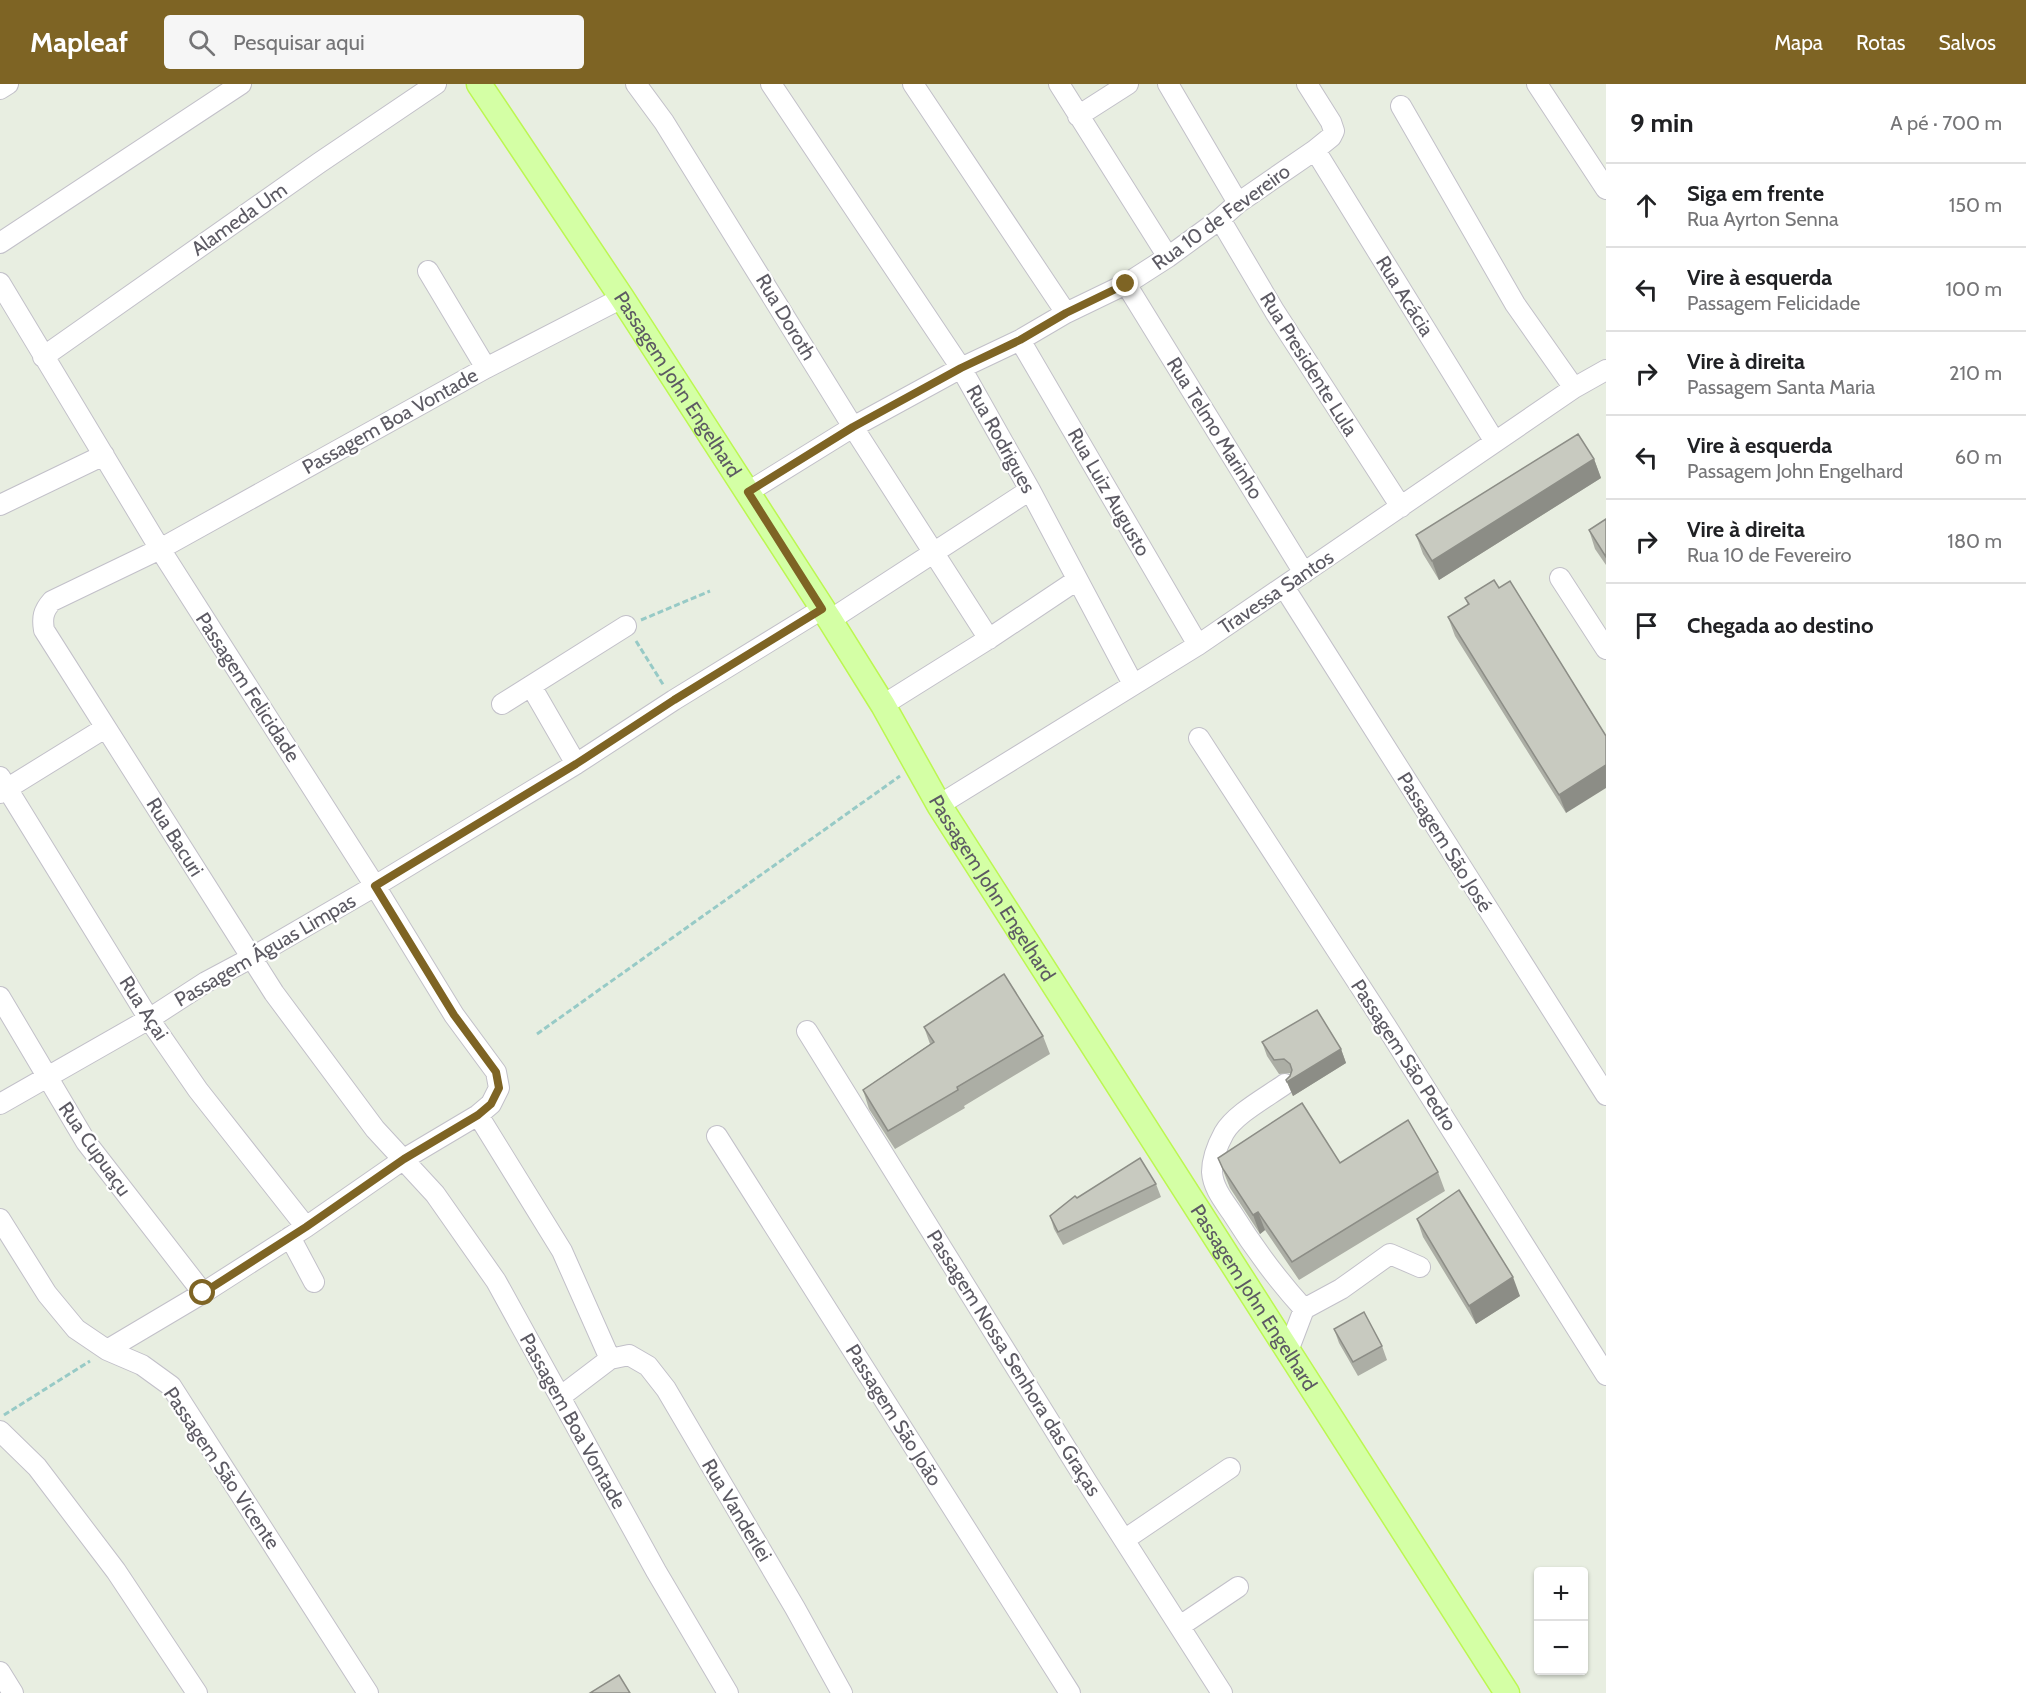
<!DOCTYPE html>
<html lang="pt">
<meta charset="utf-8">
<style>
body{margin:0;font-family:Cabin,sans-serif;background:#f6f6f6;color:#202124}
.controls{position:absolute;right:18px;bottom:18px;display:grid;overflow:hidden;border-radius:6px;box-shadow:0 2px 4px #0004}
.controls button{width:54px;height:54px;display:grid;place-items:center;padding:0;border:0;border-bottom:2px solid #e0e0e0;background:#fff;color:#202124;font:30px sans-serif}
.stop{position:absolute;width:18px;height:18px;margin:-14px;border:4px solid #7e6424;border-radius:50%;background:#fff}
.stop.end{background:#7e6424;border-color:#fff;box-shadow:0 2px 6px #0008}
.list{margin:0;padding:0;list-style:none}
h2{display:flex;justify-content:space-between;align-items:center;height:78px;margin:0;padding:0 24px;font-size:26px}
h2 small{font-size:20px;font-weight:400;color:#757577}
.list li{display:grid;grid-template-columns:39px 1fr auto;gap:18px;align-items:center;box-sizing:border-box;height:84px;padding:0 24px;border-top:2px solid #e0e0e0}
.list b{display:block;font-size:22px;white-space:nowrap}
.list p{margin:0;font-size:20px;white-space:nowrap;color:#757577}
.list em{font-size:20px;font-style:normal;color:#757577}
.icon{flex:none;width:33px;height:33px;fill:none;stroke:currentColor;stroke-width:2;stroke-linecap:round;stroke-linejoin:round}
.map{position:relative;flex:none;width:1606px;height:1609px;overflow:hidden}
header{display:flex;align-items:center;gap:36px;box-sizing:border-box;height:84px;padding:0 30px;background:#7e6424;color:#fff}
header strong{font-size:28px}
nav{display:flex;gap:33px;margin-inline-start:auto;font-size:21px}
.search{width:420px;height:54px;background:#f6f6f6;display:flex;align-items:center;gap:15px;box-sizing:border-box;padding:0 21px;border-radius:6px;color:#757577;font-size:22px}
main{display:flex}
aside{flex:1;background:#fff}
.map>svg:first-child{display:block}
</style>
<header>
<strong>Mapleaf</strong>
<div class="search"><svg class="icon" aria-label="search" viewBox="0 0 24 24"><circle cx="10" cy="10" r="6"/><path d="M15 15l6 6"/></svg>Pesquisar aqui</div>
<nav><a>Mapa</a><a>Rotas</a><a>Salvos</a></nav>
</header>
<main>
<div class="map">
<svg width="1606" height="1609" viewBox="0 0 1606 1609">
<rect width="100%" height="100%" fill="#e8eee1"/>
<g fill="none" stroke-linecap="round" stroke-linejoin="round">
<defs>
<path id="minor" d="M636 0 664 38 853 343 989 555
M771 0 961 284 1030 406 1133 600
M913 0 1066 229
M1059 0 1168 173
M1168 0 1238 119
M1537 0 1606 105
M0 5 8 0
M1401 22 1515 220 1574 304
M1078 32 1128 0
M1315 66 1495 358
M1220 135 1275 228 1401 423
M0 159 241 0
M428 187 486 284
M0 199 160 465 375 802 454 931 496 988 499 1004 491 1020 478 1031 404 1075 306 1143 203 1209 107 1266
M1126 200 1304 489
M622 214 486 284 160 465 52 517C43 527 42 534 44 546L274 909 375 1045 435 1110 496 1197 656 1487 728 1609
M1020 256 1198 561
M43 273 319 79 436 0
M748 408 853 343 961 284 1020 256 1066 229 1126 200 1168 173 1220 135 1238 119 1315 66 1331 53 1334 47 1331 38 1307 0
M0 421 104 371
M1560 494 1606 565
M1284 503 1606 1011
M830 536 1030 406
M531 602 576 680
M502 620 626 542
M883 621 990 554 1077 496
M1199 654 1386 942 1606 1291
M0 693 149 935 198 1006 306 1143
M0 709 105 644
M939 721 1198 561 1574 304 1606 286
M0 913 86 1058 203 1209
M807 947 1087 1398 1222 1609
M1285 1000C1267 1013 1235 1030 1224 1049 1218 1060 1212 1075 1212 1088 1213 1104 1224 1117 1232 1129 1255 1166 1275 1193 1304 1225
M0 1020 149 935 206 898 251 874 375 802 576 680 674 616 822 525
M478 1031 562 1167 610 1275
M717 1052 1070 1609
M0 1135 47 1210 76 1245 107 1266 142 1281 171 1302 368 1609
M290 1153 314 1198
M1288 1267 1304 1225 1341 1205 1390 1170 1420 1183
M560 1313 610 1275 629 1271 648 1282 666 1305 795 1524 842 1609
M0 1347 37 1383 116 1487 197 1609
M1124 1456 1230 1384
M1180 1542 1238 1503
M0 1588 13 1609"/>
<g id="major">
<path id="s1" d="M479 0 622 214 830 536 883 621 939 721 1507 1609"/>
</g>
</defs>
<!-- minor casing -->
<use href="#minor" stroke="#c2c0c9" stroke-width="22"/>
<!-- major casing -->
<use href="#major" stroke="#bcf751" stroke-width="27"/>
<!-- path -->
<path stroke="#97cac6" stroke-width="3" stroke-dasharray="6 3" stroke-linecap="butt" d="M641 536 710 507
M636 557 664 602
M537 950 900 692
M4 1331 90 1277"/>
<!-- minor -->
<use href="#minor" stroke="#fff" stroke-width="20"/>
<!-- major -->
<use href="#major" stroke="#d4ffa5" stroke-width="24"/>
</g>
<!-- wall -->
<path fill="#acaea5" d="M1594 375 1601 394 1439 496 1423 470 1416 451Z
M1606 435V481L1595 465 1589 446Z
M1494 496 1566 729 1455 552 1448 533 1468 521 1465 514Z
M924 943 1043 952 1050 970 964 1022 965 1024 895 1065 869 1025 863 1006 930 960Z
M1262 958 1341 965 1346 979 1293 1012 1286 996 1291 990 1290 989 1279 990 1267 972Z
M1218 1074 1340 1079 1438 1088 1445 1107 1299 1196 1265 1146 1260 1150 1230 1104Z
M1156 1100 1161 1113 1063 1161 1054 1145 1050 1132 1077 1114Z
M1417 1135 1520 1212 1476 1240 1423 1153Z
M1334 1245 1382 1262 1387 1276 1358 1292 1339 1259Z"/>
<!-- shaded-wall -->
<path fill="#8c8d86" d="M1594 375 1601 394 1439 496 1432 477Z
M1606 681V704L1566 729 1559 711Z
M1341 965 1346 979 1293 1012 1287 998Z
M1258 1128 1265 1146 1260 1150 1253 1131Z
M1513 1193 1520 1212 1476 1240 1469 1222Z"/>
<!-- building -->
<path fill="#c8cac0" stroke="#8c8d86" stroke-width="1.5" d="M1578 350 1594 375 1432 477 1416 451Z
M1606 435V473L1589 446Z
M1494 496 1499 504 1510 497 1606 652V681L1559 711 1448 533 1469 520 1465 514Z
M1004 890 1043 952 957 1003 958 1006 888 1047 863 1006 934 958 924 943Z
M1317 926 1341 965 1287 998 1286 996 1290 992 1292 986 1290 980 1284 975 1274 976 1262 958Z
M1302 1019 1340 1079 1408 1036 1438 1088 1292 1178 1258 1128 1253 1131 1223 1085 1218 1074Z
M1140 1074 1156 1100 1058 1148 1050 1132 1075 1112 1077 1114Z
M1459 1106 1513 1193 1469 1222 1417 1135Z
M1364 1228 1382 1262 1353 1278 1334 1245Z
M619 1591 630 1609H590Z"/>
<g fill="none" stroke-linecap="round" stroke-linejoin="round">
<!-- route -->
<path stroke="#7e6424" stroke-width="8" d="M203 1209 306 1143 404 1075 478 1031 491 1020 499 1004 496 988 454 931 375 802 576 680 674 616 822 525 748 408 853 343 961 284 1020 256 1066 229 1126 200"/>
</g>
<g text-anchor="middle" dominant-baseline="central" stroke-width="4.5" stroke-linejoin="round" paint-order="stroke">
<!-- street labels -->
<g font-size="20" fill="#5c5a63" stroke="#fff">
<text transform="translate(1221 133) rotate(-36)">Rua 10 de Fevereiro</text>
<text transform="translate(239 135) rotate(-35)">Alameda Um</text>
<text transform="translate(1405 212) rotate(58)">Rua Acácia</text>
<text transform="translate(786 233) rotate(59)">Rua Doroth</text>
<text transform="translate(1309 280) rotate(58)">Rua Presidente Lula</text>
<text stroke="none"><textPath href="#s1" startOffset="360">Passagem John Engelhard</textPath></text>
<text transform="translate(390 337) rotate(-29)">Passagem Boa Vontade</text>
<text transform="translate(1215 344) rotate(58)">Rua Telmo Marinho</text>
<text transform="translate(1001 355) rotate(61)">Rua Rodrigues</text>
<text transform="translate(1109 408) rotate(60)">Rua Luiz Augusto</text>
<text transform="translate(1276 508) rotate(-34)">Travessa Santos</text>
<text transform="translate(248 603) rotate(57)">Passagem Felicidade</text>
<text transform="translate(175 753) rotate(58)">Rua Bacuri</text>
<text transform="translate(1445 758) rotate(58)">Passagem São José</text>
<text stroke="none"><textPath href="#s1" startOffset="954">Passagem John Engelhard</textPath></text>
<text transform="translate(265 866) rotate(-30)">Passagem Águas Limpas</text>
<text transform="translate(144 924) rotate(57)">Rua Açai</text>
<text transform="translate(1404 971) rotate(57)">Passagem São Pedro</text>
<text transform="translate(95 1065) rotate(55)">Rua Cupuaçu</text>
<text stroke="none"><textPath href="#s1" startOffset="1440">Passagem John Engelhard</textPath></text>
<text transform="translate(1014 1279) rotate(58)">Passagem Nossa Senhora das Graças</text>
<text transform="translate(894 1331) rotate(58)">Passagem São João</text>
<text transform="translate(573 1337) rotate(61)">Passagem Boa Vontade</text>
<text transform="translate(222 1384) rotate(56)">Passagem São Vicente</text>
<text transform="translate(737 1426) rotate(59)">Rua Vanderlei</text>
</g>
</g>
</svg>
<div class="controls">
<button>+</button>
<button>−</button>
</div>
<div class="stop" style="left:203px;top:1209px"></div>
<div class="stop end" style="left:1126px;top:200px"></div>
</div>
<aside>
<h2>9 min<small>A pé · 700 m</small></h2>
<ul class="list">
<li><svg class="icon" aria-label="ahead" viewBox="0 0 24 24"><path d="M12 20V5M6 11l6-6 6 6"/></svg><div><b>Siga em frente</b><p>Rua Ayrton Senna</p></div><em>150 m</em></li>
<li><svg class="icon" aria-label="left" viewBox="0 0 24 24"><path d="M17 20v-9H6M10 6l-5 5 5 5"/></svg><div><b>Vire à esquerda</b><p>Passagem Felicidade</p></div><em>100 m</em></li>
<li><svg class="icon" aria-label="right" viewBox="0 0 24 24"><path d="M7 20v-9h11M14 6l5 5-5 5"/></svg><div><b>Vire à direita</b><p>Passagem Santa Maria</p></div><em>210 m</em></li>
<li><svg class="icon" aria-label="left" viewBox="0 0 24 24"><path d="M17 20v-9H6M10 6l-5 5 5 5"/></svg><div><b>Vire à esquerda</b><p>Passagem John Engelhard</p></div><em>60 m</em></li>
<li><svg class="icon" aria-label="right" viewBox="0 0 24 24"><path d="M7 20v-9h11M14 6l5 5-5 5"/></svg><div><b>Vire à direita</b><p>Rua 10 de Fevereiro</p></div><em>180 m</em></li>
<li><svg class="icon" aria-label="arrive" viewBox="0 0 24 24"><path d="M6 21V4h12l-3 4 3 4H6"/></svg><div><b>Chegada ao destino</b></div></li>
</ul>
</aside>
</main>
